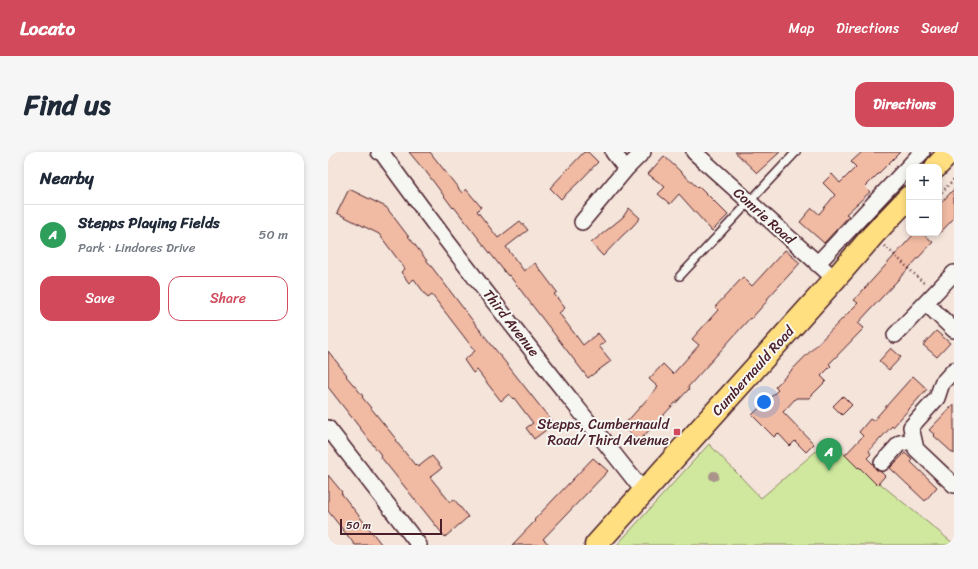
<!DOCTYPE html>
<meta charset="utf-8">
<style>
body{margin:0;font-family:Sriracha,sans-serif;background:#f6f6f7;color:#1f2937}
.controls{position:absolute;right:12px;top:12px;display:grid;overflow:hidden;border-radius:8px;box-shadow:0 2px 6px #0003}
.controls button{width:36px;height:36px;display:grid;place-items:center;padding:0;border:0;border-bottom:1px solid #e0e1e3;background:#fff;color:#1f2937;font:20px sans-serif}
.scale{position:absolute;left:12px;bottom:10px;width:102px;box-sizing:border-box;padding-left:4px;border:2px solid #4a1f2b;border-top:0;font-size:11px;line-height:14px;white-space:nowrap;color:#4a1f2b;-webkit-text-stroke:3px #f6f6f2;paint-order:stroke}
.you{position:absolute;left:436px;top:250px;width:14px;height:14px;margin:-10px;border:3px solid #fff;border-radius:50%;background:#1a73e8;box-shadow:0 0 0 6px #1a73e833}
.badge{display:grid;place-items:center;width:26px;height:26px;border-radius:50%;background:#d1495b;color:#fff;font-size:13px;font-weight:700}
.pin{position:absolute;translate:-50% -33px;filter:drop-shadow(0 1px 2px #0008)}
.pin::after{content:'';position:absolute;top:21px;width:14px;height:12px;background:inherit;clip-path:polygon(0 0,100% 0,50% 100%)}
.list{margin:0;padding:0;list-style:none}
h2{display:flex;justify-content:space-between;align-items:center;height:52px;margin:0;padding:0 16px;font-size:17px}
h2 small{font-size:13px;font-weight:400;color:#747a83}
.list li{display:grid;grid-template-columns:26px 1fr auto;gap:12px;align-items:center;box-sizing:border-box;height:60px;padding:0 16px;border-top:1px solid #e0e1e3}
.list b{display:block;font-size:15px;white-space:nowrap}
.list p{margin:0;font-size:13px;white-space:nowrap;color:#747a83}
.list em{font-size:13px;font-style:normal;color:#747a83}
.actions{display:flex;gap:8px;padding:12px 16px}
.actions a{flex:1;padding:9px 0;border:1px solid #d1495b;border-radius:12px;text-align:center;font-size:14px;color:#d1495b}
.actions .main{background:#d1495b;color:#fff}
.map{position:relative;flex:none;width:626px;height:393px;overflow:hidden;border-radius:12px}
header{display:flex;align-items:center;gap:24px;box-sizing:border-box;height:56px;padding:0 20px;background:#d1495b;color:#fff}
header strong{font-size:19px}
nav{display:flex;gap:22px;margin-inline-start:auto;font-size:14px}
.intro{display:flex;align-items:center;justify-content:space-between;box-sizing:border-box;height:96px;padding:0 24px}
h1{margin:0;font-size:28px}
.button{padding:10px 18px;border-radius:12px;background:#d1495b;color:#fff;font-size:14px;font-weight:700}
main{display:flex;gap:24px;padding:0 24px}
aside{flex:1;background:#fff;border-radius:12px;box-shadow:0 2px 6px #0003}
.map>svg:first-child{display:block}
</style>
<header>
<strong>Locato</strong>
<nav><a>Map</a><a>Directions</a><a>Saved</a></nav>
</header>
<div class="intro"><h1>Find us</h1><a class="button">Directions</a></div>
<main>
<aside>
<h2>Nearby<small></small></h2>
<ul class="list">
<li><span class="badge" style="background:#2e9e5b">A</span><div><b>Stepps Playing Fields</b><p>Park · Lindores Drive</p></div><em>50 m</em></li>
</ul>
<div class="actions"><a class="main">Save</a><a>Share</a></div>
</aside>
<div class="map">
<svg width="626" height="393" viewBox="0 0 626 393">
<rect width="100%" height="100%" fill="#f4e4da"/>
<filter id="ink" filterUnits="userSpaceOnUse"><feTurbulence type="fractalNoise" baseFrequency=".025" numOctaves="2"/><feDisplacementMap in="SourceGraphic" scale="8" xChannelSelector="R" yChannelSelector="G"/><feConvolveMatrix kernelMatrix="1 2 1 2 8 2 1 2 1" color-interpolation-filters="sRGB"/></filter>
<g filter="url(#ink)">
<!-- green -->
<path fill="#cfe89e" stroke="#8c8464" d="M500 289 626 392V393H289L381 292 433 346Z"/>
<!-- building -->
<path fill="#f0baa3" stroke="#4a1f2b" d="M81 0H102L134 41 138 37 153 55 149 59 170 86 192 69 200 78 178 95 196 119 207 111 229 140 226 142 237 156 231 161 255 193 270 181 277 190 271 194 283 209 260 226 181 123 180 124 126 55 125 56 96 17H95Z
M256 0H260L270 10 253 28 233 47 222 36Z
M407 0H452L429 21Z
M534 0H572L537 35 542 40 518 62 521 64 496 91 472 70 484 56 491 62 507 43 495 31 504 22 512 31 528 15 523 10Z
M336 4 370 36 371 34 400 63 384 79 351 42 342 52 330 42 337 35 320 22Z
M21 37 58 55 148 173 226 272 206 287 198 276 205 271 186 246 185 247 181 242 173 249 149 218 145 221 136 208 147 199 104 143 100 146 86 127 81 131 73 120 77 117 51 82 9 61Z
M626 37V66L611 82V53Z
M301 56 312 66 304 75 295 83 275 104 263 91 295 65Z
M587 81H594L605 90 530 171 536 176 501 212 503 214 493 224 498 229 481 246H468L455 260 486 292 478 300 467 289 462 294 450 281 446 285 424 263 450 238 447 235 530 151 526 148Z
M457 98 472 111 439 147 440 148 423 167 422 166 360 235 361 237 348 251H347L311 289 295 274 330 235 321 227 335 212 345 222 371 193 364 187 390 158 387 155 415 125 424 134Z
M608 179 622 191 609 205 595 193Z
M563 196 573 205 561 218 551 209Z
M0 199 19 223 18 224 35 244 34 245 68 287 67 288 87 313 88 312 90 315 104 304 114 316 102 325 122 350 126 347 140 365 117 385 52 304 53 303 0 235Z
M585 224 599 237 565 275 564 274 541 299 543 302 539 306 545 312 548 317 553 320 557 324 549 333 531 315 530 316 517 303 535 284 531 280 542 267 545 269Z
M515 244 524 253 514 263 505 254Z
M626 252V302L606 284 607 283 601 278Z
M577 301 584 308 583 310 609 335 597 349 562 316Z
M265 306 280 319 215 387 222 393H184L207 369 206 368Z
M0 323 14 340 13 341 54 393H27L0 359Z"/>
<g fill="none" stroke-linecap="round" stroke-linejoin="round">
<defs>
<path id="service" d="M352 124 468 0"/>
<path id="minor" d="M51 0 54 1C137 117 228 228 316 340
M285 0 298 17
M366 0 507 127
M254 70 298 17 315 0
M489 112 594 0
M598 151 626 178
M567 183 626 121
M626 218 614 231 609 246 583 275 588 297 626 333
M0 276 91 393
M554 311 572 291 586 289"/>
<path id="primary" d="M608 15 622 0
M268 393 507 127 545 83 581 45"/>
</defs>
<!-- service casing -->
<use href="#service" stroke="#4a1f2b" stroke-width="10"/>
<!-- minor casing -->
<use href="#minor" stroke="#4a1f2b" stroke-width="18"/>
<!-- primary casing -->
<use href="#primary" stroke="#4a1f2b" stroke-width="25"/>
<!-- path -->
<path stroke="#4a1f2b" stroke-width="2.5" stroke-dasharray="1 3" stroke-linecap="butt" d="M611 43 626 27
M557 94 597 132"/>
<!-- service -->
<use href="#service" stroke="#f6f6f2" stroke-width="7"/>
<!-- minor -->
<use href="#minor" stroke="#f6f6f2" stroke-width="15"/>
<!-- primary -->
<use href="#primary" stroke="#ffdf80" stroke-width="22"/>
</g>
<!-- trees -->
<circle fill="#a9938a" cx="386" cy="324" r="5"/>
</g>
<!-- markers -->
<rect fill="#d1495b" stroke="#f6f6f2" stroke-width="1.5" x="345" y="276" width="8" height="8" rx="2"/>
<g text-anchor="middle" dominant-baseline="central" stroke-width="4" stroke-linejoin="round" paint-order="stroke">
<!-- street labels -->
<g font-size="14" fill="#4a1f2b" stroke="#f6f6f2">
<text transform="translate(436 64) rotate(42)">Comrie Road</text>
<text transform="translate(183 171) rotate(52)">Third Avenue</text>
<text transform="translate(425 219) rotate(-48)">Cumbernauld Road</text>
</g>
<!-- poi labels -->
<g font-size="14" fill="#4a1f2b" stroke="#f6f6f2" text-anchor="end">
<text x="341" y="272">Stepps, Cumbernauld<tspan x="341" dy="16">Road/ Third Avenue</tspan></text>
</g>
</g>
</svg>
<div class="controls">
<button>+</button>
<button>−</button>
</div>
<div class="scale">50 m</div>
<div class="you"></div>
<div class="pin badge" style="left:501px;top:319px;background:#2e9e5b">A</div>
</div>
</main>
